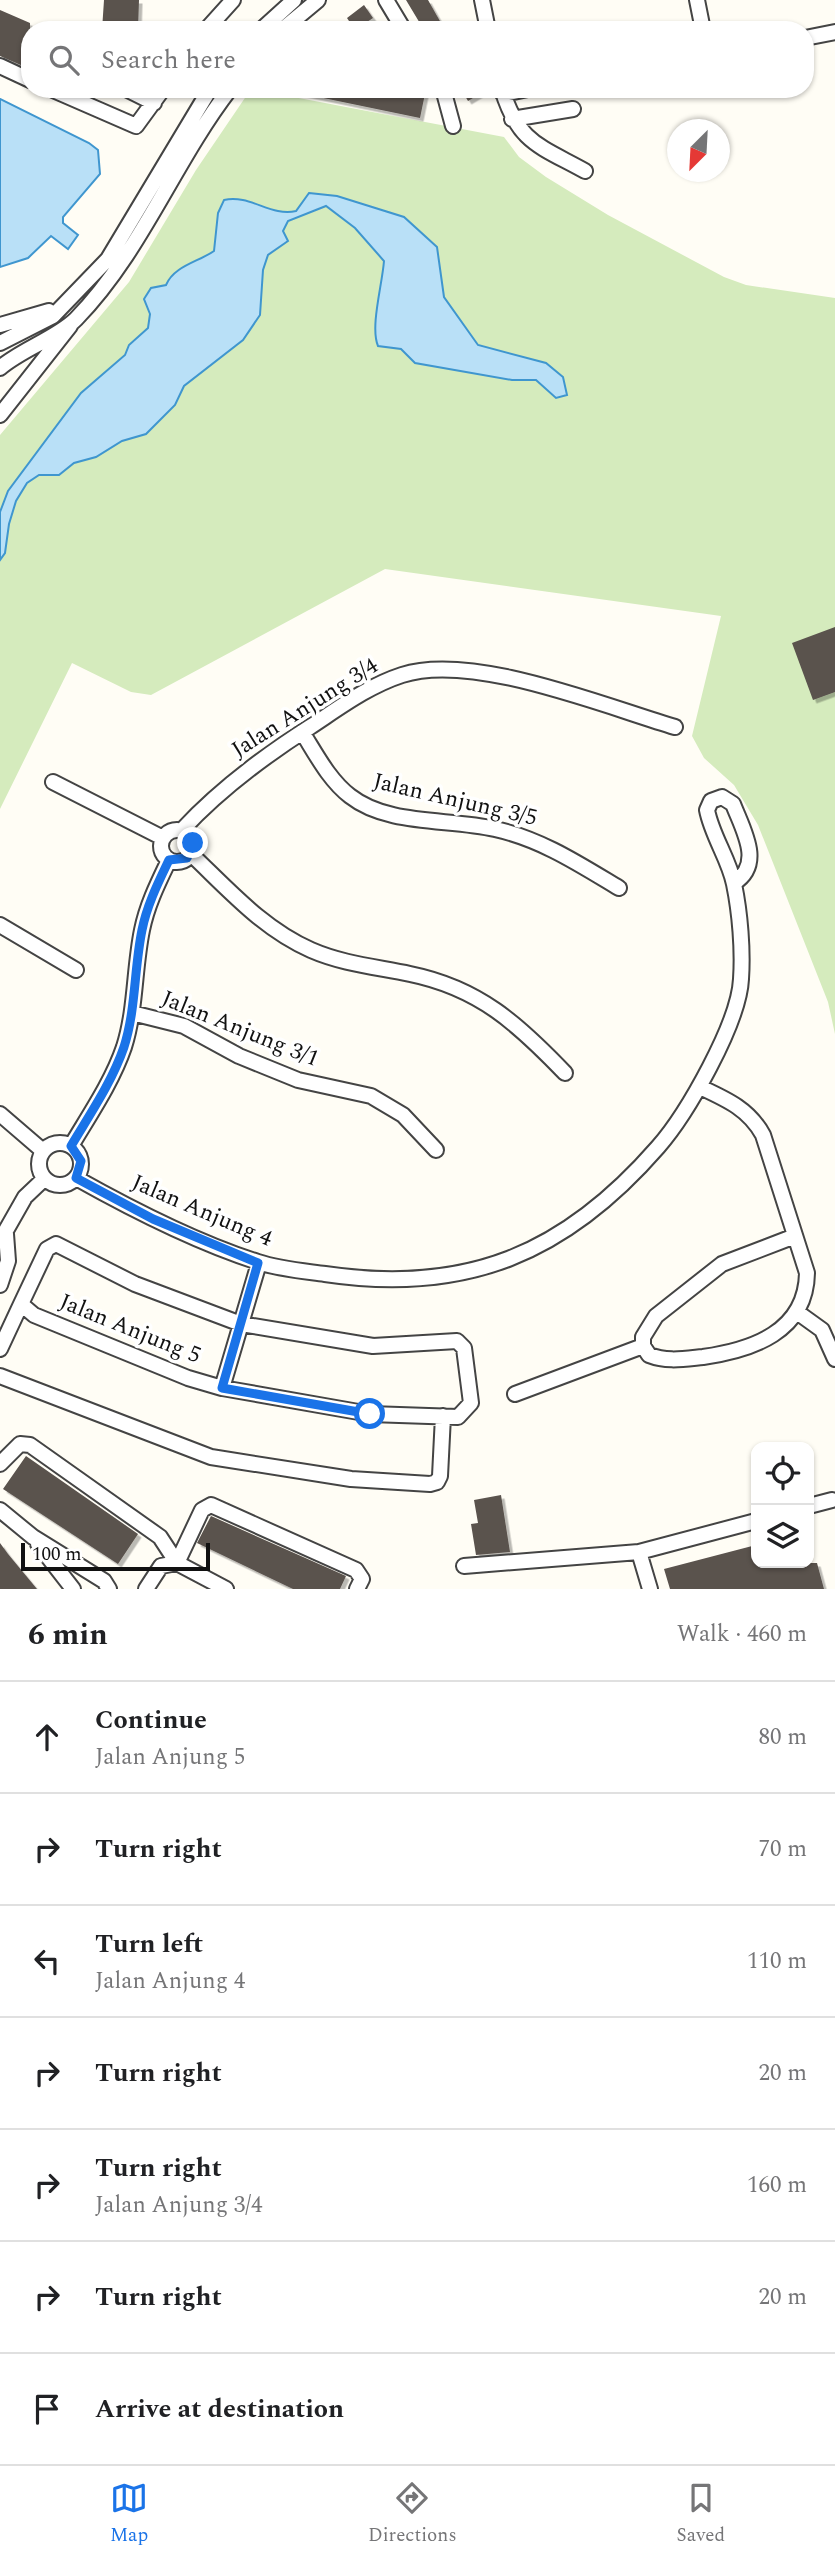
<!DOCTYPE html>
<meta charset="utf-8">
<style>
body{margin:0;font-family:Spectral,serif;background:#f6f6f6;color:#202124}
.controls{position:absolute;right:21px;bottom:21px;display:grid;overflow:hidden;border-radius:14px;box-shadow:0 2px 5px #0004}
.controls button{width:63px;height:63px;display:grid;place-items:center;padding:0;border:0;border-bottom:2px solid #e0e0e0;background:#fff;color:#202124;font:35px sans-serif}
.compass{position:absolute;left:667px;top:119px;width:63px;height:63px;border-radius:50%;background:#fff;box-shadow:0 2px 5px #0004;rotate:204deg}
.scale{position:absolute;left:21px;bottom:18px;width:189px;box-sizing:border-box;padding-left:7px;border:4px solid #111;border-top:0;font-size:19px;line-height:24px;white-space:nowrap;color:#111;-webkit-text-stroke:5px #fff;paint-order:stroke}
.stop{position:absolute;width:21px;height:21px;margin:-16px;border:5px solid #1a73e8;border-radius:50%;background:#fff}
.stop.end{background:#1a73e8;border-color:#fff;box-shadow:0 2px 7px #0008}
.list{margin:0;padding:0;list-style:none}
h2{display:flex;justify-content:space-between;align-items:center;height:91px;margin:0;padding:0 28px;font-size:30px}
h2 small{font-size:23px;font-weight:400;color:#757577}
.list li{display:grid;grid-template-columns:46px 1fr auto;gap:21px;align-items:center;box-sizing:border-box;height:112px;padding:0 28px;border-top:2px solid #e0e0e0}
.list b{display:block;font-size:26px;white-space:nowrap}
.list p{margin:0;font-size:23px;white-space:nowrap;color:#757577}
.list em{font-size:23px;font-style:normal;color:#757577}
.icon{flex:none;width:38px;height:38px;fill:none;stroke:currentColor;stroke-width:2;stroke-linecap:round;stroke-linejoin:round}
.map{position:relative;flex:none;width:835px;height:1589px;overflow:hidden}
.search{position:absolute;background:#fff;box-shadow:0 2px 5px #0004;left:21px;right:21px;top:21px;height:77px;display:flex;align-items:center;gap:18px;box-sizing:border-box;padding:0 24px;border-radius:28px;color:#757577;font-size:26px}
.sheet{height:875px;background:#fff}
nav{display:flex;justify-content:space-around;align-items:center;box-sizing:border-box;height:98px;border-top:2px solid #e0e0e0;background:#fff;font-size:19px;color:#757577}
nav a{display:grid;justify-items:center;gap:4px}
nav .on{color:#1a73e8}
.map>svg:first-child{display:block}
</style>
<div class="map">
<svg width="835" height="1589" viewBox="0 0 835 1589">
<defs>
<filter id="shadow"><feDropShadow dx="3.5" dy="3.5" stdDeviation="0" flood-color="#0004"/></filter>
</defs>
<rect width="100%" height="100%" fill="#fffdf5"/>
<!-- grass -->
<path fill="#d5ebbd" d="M251 89 504 137 519 157 546 177 608 215 724 277 746 285 835 298V1034L828 1002 758 825 734 785 704 758 692 736 721 616 385 569 151 695 131 692 72 663 0 809V435L129 282 196 170Z"/>
<!-- water -->
<path fill="#b9e0f7" stroke="#3f96cf" stroke-width="2" d="M0 99 89 143 98 150 100 174 63 217V223L78 235 68 249 51 236 28 258 0 267Z
M309 193 337 196 404 217 437 247 444 297 478 345 546 363 563 377 567 395 556 398 536 380H512L415 363 401 349 378 346C370 327 382 286 384 261L355 228 326 206 288 221 283 231 288 241 268 255 263 270 260 315 243 340 184 386 175 405 146 434 122 441 96 457 74 463 59 475H39L27 483 16 501 9 524 5 553 0 560V512L8 491 81 393 125 355 129 345 148 328 150 314 144 299 151 288 166 285C174 266 198 262 214 251L218 213 224 200C250 194 271 217 296 211Z"/>
<!-- building -->
<path fill="#5a524d" filter="url(#shadow)" d="M104 0H139L138 30H102Z
M406 0H428L445 30H424Z
M364 5 373 18 355 30 347 18Z
M0 10 30 23V69L0 56Z
M304 89H426L420 118 304 94Z
M461 89H488L468 101Z
M835 627V692L813 700 792 643Z
M26 1456 138 1534 118 1564 3 1489Z
M501 1495 510 1552 476 1555 471 1524 478 1523 474 1500Z
M211 1516 346 1576 340 1589H293L197 1543Z
M0 1543 8 1554 37 1589H0Z
M756 1545V1563H817L824 1589H670L664 1569Z"/>
<g fill="none" stroke-linecap="round" stroke-linejoin="round">
<defs>
<path id="minor" d="M386 0 404 30
M482 0 488 30
M697 0 703 30
M206 30 233 0
M261 30 294 0
M282 30 318 0
M805 38 835 32
M0 66 30 80
M51 89 136 126 163 89
M126 89 154 103
M443 89 453 126
M502 89C518 143 540 146 585 171
M503 94 528 89
M512 119 573 109
M0 325 49 311
M0 343 53 316 108 259 210 89
M0 368C22 349 57 338 76 319 142 251 173 163 230 89
M0 415 70 326
M302 732C316 754 329 780 350 796 388 826 449 818 495 829 541 839 579 864 619 888
M53 782 163 838
M182 830C220 789 263 757 310 727 339 708 368 686 402 675 472 652 604 706 675 727
M161 846a16 16 0 1 1 32 0a16 16 0 1 1-32 0Z
M191 854C229 890 263 929 311 950 343 964 377 967 410 974 479 988 518 1024 565 1073
M0 925 76 970
M132 1013 184 1026 239 1056 298 1080 371 1096 403 1115 436 1150
M700 1087C726 1099 749 1109 763 1135L807 1273C806 1332 752 1350 703 1357 683 1359 667 1362 649 1355L643 1346V1337L656 1316 722 1264 795 1236
M0 1114 43 1151
M39 1164a21 21 0 1 1 42 0a21 21 0 1 1-42 0Z
M71 1146C90 1114 112 1082 124 1047 136 1009 134 969 142 930 147 905 158 883 169 860
M76 1178C133 1210 195 1242 258 1262 279 1269 303 1271 325 1274 466 1295 565 1254 658 1147 687 1114 739 1023 741 979 743 950 740 913 734 884 729 859 712 836 707 810L711 801 722 797 733 804C743 830 764 864 734 883
M0 1241 25 1197 44 1179
M56 1244 135 1284 241 1324 373 1346 457 1341 464 1348 471 1403 458 1417 370 1414 222 1388 188 1378 34 1315 21 1304 47 1249Z
M0 1285 8 1261 6 1234
M797 1312 822 1330 835 1359
M0 1349 21 1304
M0 1376 211 1457 351 1479 430 1484 437 1482 440 1476 443 1416
M222 1388 259 1263
M515 1394 643 1346
M0 1464 20 1444 30 1445 160 1537 177 1563
M809 1506 832 1500
M0 1510 33 1537 104 1581 109 1589
M38 1544 73 1589
M639 1552 650 1589
M177 1563 202 1510 211 1505 356 1570 362 1579 357 1589
M464 1566 639 1552 756 1521
M146 1589 161 1566 177 1563 226 1589"/>
</defs>
<!-- minor casing -->
<use href="#minor" stroke="#444" stroke-width="18"/>
<!-- minor -->
<use href="#minor" stroke="#fff" stroke-width="14"/>
</g>
<g fill="none" stroke-linecap="round" stroke-linejoin="round">
<!-- route -->
<path stroke="#1a73e8" stroke-width="9" d="M193 843 187 858 169 860C158 883 147 905 142 930 134 969 136 1009 124 1047 112 1082 90 1114 71 1146L81 1161 76 1178 153 1219 258 1263 222 1388 370 1414"/>
</g>
<g text-anchor="middle" dominant-baseline="central" stroke-width="7" stroke-linejoin="round" paint-order="stroke">
<!-- street labels -->
<g font-size="23" fill="#111" stroke="#fff">
<text transform="translate(305 708) rotate(-32)">Jalan Anjung 3/4</text>
<text transform="translate(455 800) rotate(13)">Jalan Anjung 3/5</text>
<text transform="translate(240 1029) rotate(22)">Jalan Anjung 3/1</text>
<text transform="translate(202 1211) rotate(23)">Jalan Anjung 4</text>
<text transform="translate(130 1329) rotate(22)">Jalan Anjung 5</text>
</g>
</g>
</svg>
<div class="controls">
<button><svg class="icon" aria-label="locate" viewBox="0 0 24 24"><circle cx="12" cy="12" r="6"/><path d="M12 2v4M12 18v4M2 12h4M18 12h4"/></svg></button>
<button><svg class="icon" aria-label="layers" viewBox="0 0 24 24"><path d="M12 4l9 5-9 5-9-5zM3 14l9 5 9-5"/></svg></button>
</div>
<svg class="compass" viewBox="-18 -18 36 36"><path d="M0-13l5 13h-10z" fill="#e53935"/><path d="M0 13l5-13h-10z" fill="#757577"/></svg>
<div class="scale">100 m</div>
<div class="stop" style="left:370px;top:1414px"></div>
<div class="stop end" style="left:193px;top:843px"></div>
<div class="search"><svg class="icon" aria-label="search" viewBox="0 0 24 24"><circle cx="10" cy="10" r="6"/><path d="M15 15l6 6"/></svg>Search here</div>
</div>
<section class="sheet">
<h2>6 min<small>Walk · 460 m</small></h2>
<ul class="list">
<li><svg class="icon" aria-label="ahead" viewBox="0 0 24 24"><path d="M12 20V5M6 11l6-6 6 6"/></svg><div><b>Continue</b><p>Jalan Anjung 5</p></div><em>80 m</em></li>
<li><svg class="icon" aria-label="right" viewBox="0 0 24 24"><path d="M7 20v-9h11M14 6l5 5-5 5"/></svg><div><b>Turn right</b></div><em>70 m</em></li>
<li><svg class="icon" aria-label="left" viewBox="0 0 24 24"><path d="M17 20v-9H6M10 6l-5 5 5 5"/></svg><div><b>Turn left</b><p>Jalan Anjung 4</p></div><em>110 m</em></li>
<li><svg class="icon" aria-label="right" viewBox="0 0 24 24"><path d="M7 20v-9h11M14 6l5 5-5 5"/></svg><div><b>Turn right</b></div><em>20 m</em></li>
<li><svg class="icon" aria-label="right" viewBox="0 0 24 24"><path d="M7 20v-9h11M14 6l5 5-5 5"/></svg><div><b>Turn right</b><p>Jalan Anjung 3/4</p></div><em>160 m</em></li>
<li><svg class="icon" aria-label="right" viewBox="0 0 24 24"><path d="M7 20v-9h11M14 6l5 5-5 5"/></svg><div><b>Turn right</b></div><em>20 m</em></li>
<li><svg class="icon" aria-label="arrive" viewBox="0 0 24 24"><path d="M6 21V4h12l-3 4 3 4H6"/></svg><div><b>Arrive at destination</b></div></li>
</ul>
</section>
<nav>
<a class="on"><svg class="icon" aria-label="map" viewBox="0 0 24 24"><path d="M3 6l6-2 6 2 6-2v14l-6 2-6-2-6 2zM9 4v14M15 6v14"/></svg>Map</a>
<a><svg class="icon" aria-label="directions" viewBox="0 0 24 24"><path d="M12 3l9 9-9 9-9-9zM9 14v-3h6M13 9l2 2-2 2"/></svg>Directions</a>
<a><svg class="icon" aria-label="saved" viewBox="0 0 24 24"><path d="M7 4h10v16l-5-4-5 4z"/></svg>Saved</a>
</nav>
